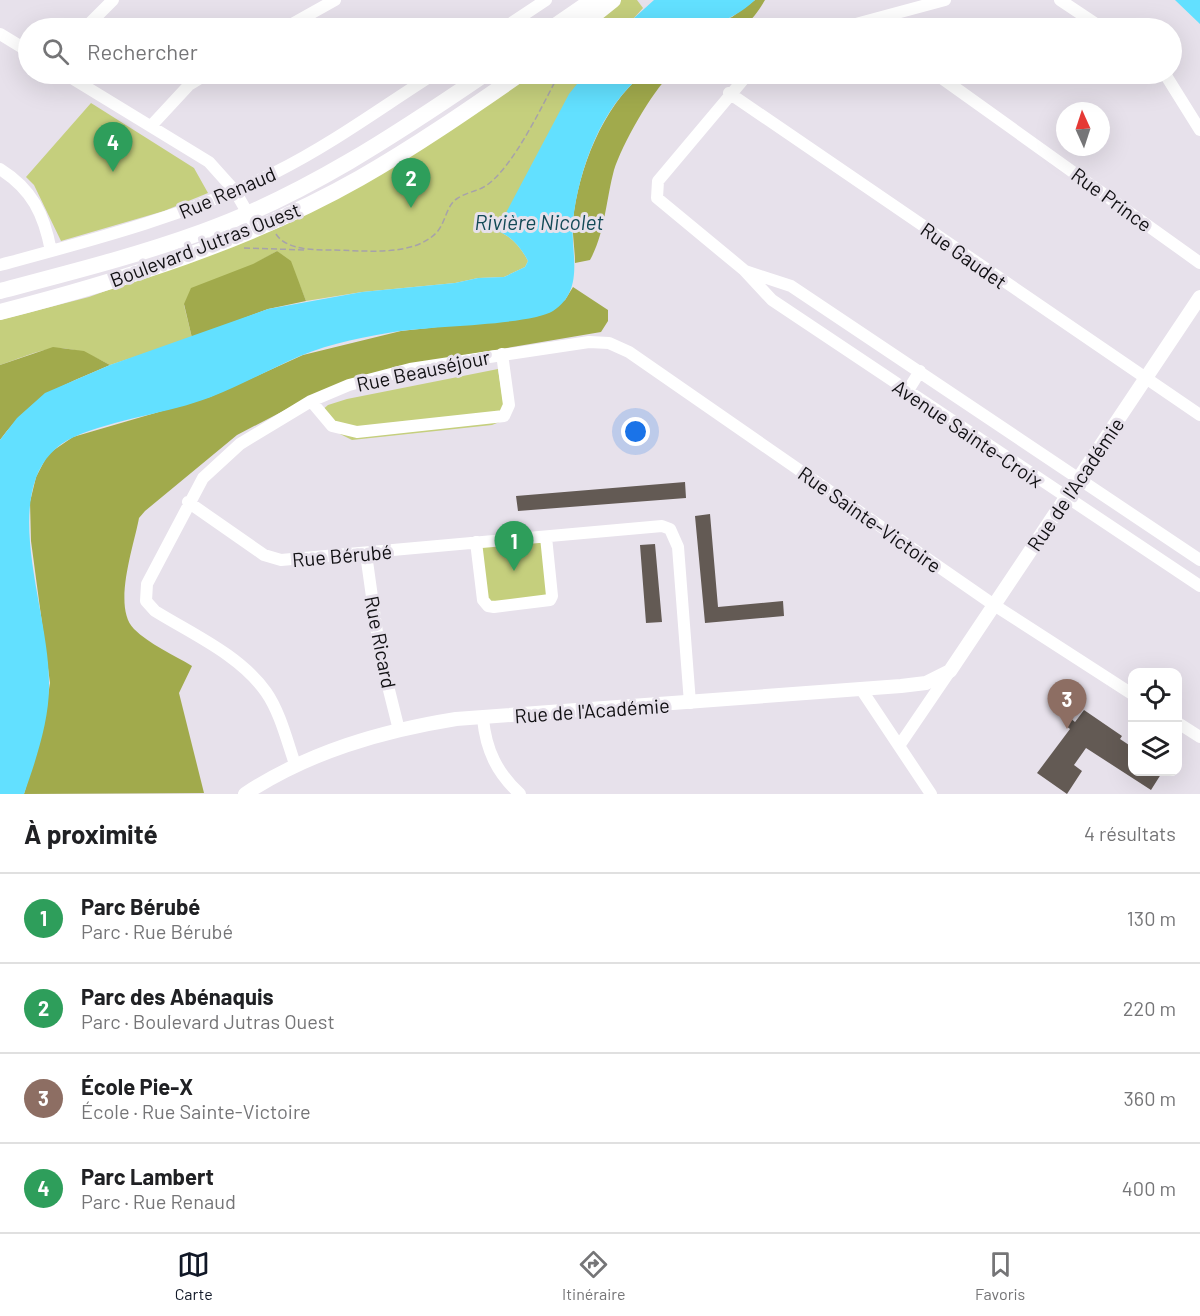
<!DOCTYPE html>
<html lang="fr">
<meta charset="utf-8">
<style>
body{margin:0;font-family:Barlow,sans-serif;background:#f6f6f6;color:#202124}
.controls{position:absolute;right:18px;bottom:18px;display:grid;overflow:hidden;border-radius:12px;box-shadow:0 6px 24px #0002}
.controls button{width:54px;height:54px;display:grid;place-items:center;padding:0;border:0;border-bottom:2px solid #e0e0e0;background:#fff;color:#202124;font:30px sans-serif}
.compass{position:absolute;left:1056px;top:102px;width:54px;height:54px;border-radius:50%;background:#fff;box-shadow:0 6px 24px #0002;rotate:357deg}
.you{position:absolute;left:636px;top:432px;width:21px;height:21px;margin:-15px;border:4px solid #fff;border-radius:50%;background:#1a73e8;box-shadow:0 0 0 9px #1a73e833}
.badge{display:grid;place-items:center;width:39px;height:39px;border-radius:50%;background:#111827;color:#fff;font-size:20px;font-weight:700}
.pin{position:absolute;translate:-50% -50px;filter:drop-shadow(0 2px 3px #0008)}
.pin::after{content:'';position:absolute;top:32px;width:21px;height:18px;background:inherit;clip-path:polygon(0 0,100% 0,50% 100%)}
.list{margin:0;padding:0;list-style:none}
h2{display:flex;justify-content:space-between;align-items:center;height:78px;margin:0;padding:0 24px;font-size:26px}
h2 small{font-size:20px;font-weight:400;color:#757577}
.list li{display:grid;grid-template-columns:39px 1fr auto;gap:18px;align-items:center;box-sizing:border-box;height:90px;padding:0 24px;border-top:2px solid #e0e0e0}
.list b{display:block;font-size:22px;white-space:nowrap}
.list p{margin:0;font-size:20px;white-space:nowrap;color:#757577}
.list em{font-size:20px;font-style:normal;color:#757577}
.icon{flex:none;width:33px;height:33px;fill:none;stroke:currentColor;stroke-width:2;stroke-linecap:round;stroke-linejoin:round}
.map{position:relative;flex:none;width:1200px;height:794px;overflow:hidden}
.search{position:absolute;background:#fff;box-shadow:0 6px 24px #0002;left:18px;right:18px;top:18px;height:66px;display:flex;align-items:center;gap:15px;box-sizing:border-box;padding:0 21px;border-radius:33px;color:#757577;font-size:22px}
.sheet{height:438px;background:#fff}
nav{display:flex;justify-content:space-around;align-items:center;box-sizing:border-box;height:84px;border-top:2px solid #e0e0e0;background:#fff;font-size:16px;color:#757577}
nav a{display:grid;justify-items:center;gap:3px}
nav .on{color:#111827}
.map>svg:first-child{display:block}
</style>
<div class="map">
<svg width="1200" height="794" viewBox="0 0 1200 794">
<rect width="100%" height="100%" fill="#e7e1eb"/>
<!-- green -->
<path fill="#c5cf7d" d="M621 0H637L643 8 625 28H587Z
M529 74H587L500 232C512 237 522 249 528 261L525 267 504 277 478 278 455 283 362 292 306 301 300 286 277 251 184 305 192 338 110 365C60 338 50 348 0 365V320L89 297 254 237 462 121Z
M91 103 194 168 208 193 164 211 61 241 34 185 26 177Z
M498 369 505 414 502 421 492 425 352 440 340 434 320 412 328 405 347 399Z
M546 537 552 596 488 606 476 542Z"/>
<!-- forest -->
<path fill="#a1aa4c" d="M755 0H765C746 32 740 28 706 28L732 17Z
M643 74H671C652 91 622 145 614 170 606 200 605 233 590 260L575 263C575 249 572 234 573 221 578 170 603 106 643 74Z
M277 251 291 261 306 301 268 309 192 338 184 304 191 288 253 264Z
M573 287 608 310V321L601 332 406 365 312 396 237 435 145 511 139 518C134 546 112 607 134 629 149 644 174 655 192 666L179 693 204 793 24 794 43 727 50 683 31 541 30 502 36 477 48 454 73 437 210 397 303 355 401 331 538 316 565 300Z
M53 347 84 351 110 365C59 387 35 394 0 440V365Z"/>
<!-- water -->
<path fill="#62e0ff" d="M654 0H755C715 37 674 29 623 28Z
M1175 0H1200V24Z
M585 74H643C601 108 579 168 573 221 570 252 586 289 553 311 531 325 432 326 400 331 368 336 331 343 300 356 270 369 242 385 211 397 167 414 117 418 74 437 56 445 43 459 36 478 15 535 49 621 49 682 50 719 36 760 24 794H0V440L17 418 45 393 110 365 268 309 362 292 455 283 478 278 504 277 525 267 528 261C522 249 512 237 500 232L499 226 569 94Z"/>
<!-- building -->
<path fill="#635a54" d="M685 482 686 498 518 511 516 496Z
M710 514 718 607 783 601 784 616 705 623 695 516Z
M655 544 662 622 646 623 640 545Z
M1084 710 1122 736 1120 739 1132 747V771H1163L1151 790 1086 748 1074 765 1082 771 1067 794 1037 773 1070 729 1066 726 1070 718 1075 722Z"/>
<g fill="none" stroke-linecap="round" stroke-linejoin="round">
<!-- path -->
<path stroke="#a7a2aa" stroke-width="1.5" stroke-dasharray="6 3" stroke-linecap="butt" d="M276 234C286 250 314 250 331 250 362 250 413 258 437 232 446 222 446 205 458 198 467 192 479 191 487 185 514 166 543 104 559 74
M244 248 306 250"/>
<!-- minor -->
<path stroke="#fff" stroke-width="12" d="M1060 0 1102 28
M85 28 113 0
M285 28 335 0
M504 28 546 0
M841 28 945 0
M0 34 28 51
M65 74 209 162 235 191 251 219
M748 74 658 181 657 198 744 270 772 300 1200 586
M936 74 1200 263
M1165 74 1200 130
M729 93 1200 415
M151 126 189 85 207 74
M0 169C32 189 44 214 51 251
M0 265C93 240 189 215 276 172 332 144 382 107 434 74
M745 271 791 286 1200 560
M907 392 920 371
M311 401 332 426 357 432 504 416 509 405 502 354
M188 502 264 555 281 560 662 526 670 529 678 547 690 703
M476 542 483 600 488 606 494 607 550 600 552 596 546 537
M366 554 380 654 399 730
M861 689 931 794
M483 719C486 750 497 773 520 794
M1178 723 1200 737
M899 746 950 671
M295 764C287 741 280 712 266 692 240 655 192 634 155 611L146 601 147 584 203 478 240 444 311 401 349 385 410 369 589 342 609 343 629 352 994 605 1132 694"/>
<!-- tertiary -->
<path stroke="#fff" stroke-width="14" d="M245 794C309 752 381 731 456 719L901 686 926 683 950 671 1200 297"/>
<!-- secondary -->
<path stroke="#fff" stroke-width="16" d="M552 28 593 0
M578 28 613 0
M0 291C68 273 136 256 202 232 303 196 397 134 485 74
M0 312C124 280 249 241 360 178 416 146 468 110 520 74"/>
</g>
<g text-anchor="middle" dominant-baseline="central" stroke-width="6" stroke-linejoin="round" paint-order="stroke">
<!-- street labels -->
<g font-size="20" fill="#111013" stroke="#e7e1eb">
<text transform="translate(227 192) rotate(-23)">Rue Renaud</text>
<text transform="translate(1112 199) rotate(36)">Rue Prince</text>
<text transform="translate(205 244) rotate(-21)">Boulevard Jutras Ouest</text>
<text transform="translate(964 255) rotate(35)">Rue Gaudet</text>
<text transform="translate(423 370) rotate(-12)">Rue Beauséjour</text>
<text transform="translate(968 433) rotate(34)">Avenue Sainte-Croix</text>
<text transform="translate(1075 484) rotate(-56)">Rue de l'Académie</text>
<text transform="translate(870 519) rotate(35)">Rue Sainte-Victoire</text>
<text transform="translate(342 555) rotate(-5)">Rue Bérubé</text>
<text transform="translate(381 642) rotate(79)">Rue Ricard</text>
<text transform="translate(592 710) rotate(-4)">Rue de l'Académie</text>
</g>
<!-- water labels -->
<g font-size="21" font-style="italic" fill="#134a57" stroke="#e7e1eb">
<text x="539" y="221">Rivière Nicolet</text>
</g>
</g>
</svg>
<div class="controls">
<button><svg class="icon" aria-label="locate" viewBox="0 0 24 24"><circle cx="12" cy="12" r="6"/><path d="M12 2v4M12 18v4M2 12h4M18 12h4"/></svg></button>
<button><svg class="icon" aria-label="layers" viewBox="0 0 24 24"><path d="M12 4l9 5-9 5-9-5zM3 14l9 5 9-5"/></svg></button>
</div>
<svg class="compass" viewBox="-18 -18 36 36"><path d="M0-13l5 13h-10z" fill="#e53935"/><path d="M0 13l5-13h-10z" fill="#757577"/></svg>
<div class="you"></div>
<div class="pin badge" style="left:514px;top:571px;background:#2e9e5b">1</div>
<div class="pin badge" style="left:411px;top:208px;background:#2e9e5b">2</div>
<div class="pin badge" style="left:1067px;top:729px;background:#8d6e63">3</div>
<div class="pin badge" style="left:113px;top:172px;background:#2e9e5b">4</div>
<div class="search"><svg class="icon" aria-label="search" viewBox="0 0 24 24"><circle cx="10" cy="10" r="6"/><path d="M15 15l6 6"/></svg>Rechercher</div>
</div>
<section class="sheet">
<h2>À proximité<small>4 résultats</small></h2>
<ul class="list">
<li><span class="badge" style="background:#2e9e5b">1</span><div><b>Parc Bérubé</b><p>Parc · Rue Bérubé</p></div><em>130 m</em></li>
<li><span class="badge" style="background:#2e9e5b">2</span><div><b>Parc des Abénaquis</b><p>Parc · Boulevard Jutras Ouest</p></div><em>220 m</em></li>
<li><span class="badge" style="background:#8d6e63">3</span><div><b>École Pie-X</b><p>École · Rue Sainte-Victoire</p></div><em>360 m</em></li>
<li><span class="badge" style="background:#2e9e5b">4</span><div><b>Parc Lambert</b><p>Parc · Rue Renaud</p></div><em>400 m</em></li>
</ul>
</section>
<nav>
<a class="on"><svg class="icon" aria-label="map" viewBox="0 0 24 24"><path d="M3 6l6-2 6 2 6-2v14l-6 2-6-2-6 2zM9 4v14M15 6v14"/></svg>Carte</a>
<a><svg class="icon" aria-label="directions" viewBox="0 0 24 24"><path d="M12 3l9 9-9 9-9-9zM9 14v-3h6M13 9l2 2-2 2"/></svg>Itinéraire</a>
<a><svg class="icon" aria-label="saved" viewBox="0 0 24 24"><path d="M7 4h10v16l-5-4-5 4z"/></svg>Favoris</a>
</nav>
